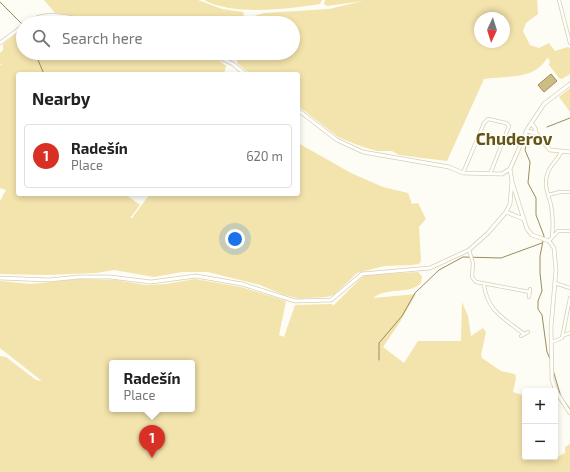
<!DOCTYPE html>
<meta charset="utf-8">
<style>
body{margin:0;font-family:"Exo 2",sans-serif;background:#f2f2f2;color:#222}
.controls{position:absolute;right:12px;bottom:12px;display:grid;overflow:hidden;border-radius:4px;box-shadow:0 2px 6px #0003}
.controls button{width:36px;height:36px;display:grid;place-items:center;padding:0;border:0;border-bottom:1px solid #e0e0e0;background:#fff;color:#222;font:20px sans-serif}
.compass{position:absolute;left:474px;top:12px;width:36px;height:36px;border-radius:50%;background:#fff;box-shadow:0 2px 6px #0003;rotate:184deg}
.you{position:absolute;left:235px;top:239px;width:14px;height:14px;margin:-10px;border:3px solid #fff;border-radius:50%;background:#1a73e8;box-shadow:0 0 0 6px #1a73e833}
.badge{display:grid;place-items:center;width:26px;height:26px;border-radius:50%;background:#d93025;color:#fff;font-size:13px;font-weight:700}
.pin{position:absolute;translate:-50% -33px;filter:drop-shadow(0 1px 2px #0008)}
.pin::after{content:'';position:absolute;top:21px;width:14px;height:12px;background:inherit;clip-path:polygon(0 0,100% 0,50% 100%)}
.popup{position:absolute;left:109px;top:360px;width:86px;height:52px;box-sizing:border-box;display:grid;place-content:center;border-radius:4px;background:#fff;filter:drop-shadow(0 1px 3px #0005);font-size:13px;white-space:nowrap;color:#767676}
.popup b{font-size:15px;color:#222}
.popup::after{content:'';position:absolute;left:50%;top:100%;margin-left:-8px;border:8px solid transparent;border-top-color:#fff}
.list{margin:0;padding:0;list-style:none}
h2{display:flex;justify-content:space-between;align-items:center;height:52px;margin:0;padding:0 16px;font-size:17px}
h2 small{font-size:13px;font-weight:400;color:#767676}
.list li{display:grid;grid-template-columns:26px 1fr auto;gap:12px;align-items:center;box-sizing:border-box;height:64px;margin:0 8px 8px;padding:0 8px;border:1px solid #e0e0e0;border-radius:4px}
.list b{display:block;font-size:15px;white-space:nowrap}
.list p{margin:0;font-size:13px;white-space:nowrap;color:#767676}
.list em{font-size:13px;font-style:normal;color:#767676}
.icon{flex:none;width:22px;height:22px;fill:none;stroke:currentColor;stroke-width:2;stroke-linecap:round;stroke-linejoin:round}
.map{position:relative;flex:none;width:570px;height:472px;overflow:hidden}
.search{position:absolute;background:#fff;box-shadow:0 2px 6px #0003;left:16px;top:16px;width:284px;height:44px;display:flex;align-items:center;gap:10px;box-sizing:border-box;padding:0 14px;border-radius:22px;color:#767676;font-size:15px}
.panel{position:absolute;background:#fff;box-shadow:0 2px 6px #0003;left:16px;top:72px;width:284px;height:124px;border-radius:4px}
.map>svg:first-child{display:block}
</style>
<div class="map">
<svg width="570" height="472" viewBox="0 0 570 472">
<rect width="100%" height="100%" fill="#fdfcf5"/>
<!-- green -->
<path fill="#f3e3ac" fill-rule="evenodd" d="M44 0H198L222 9 243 12 245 19 244 23H113L55 13Z
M204 0H322L320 4C288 9 233 16 204 0Z
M325 0H537L538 14 526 23 523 31 530 45 539 48 549 43 555 51 568 47 570 48V74L562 79 559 78 549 65 550 60 547 58C534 81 506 75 484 79L447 161 399 155 392 151H377L360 146 338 137 298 106V74H250L237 63 239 53H293V23H249L251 17 264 13 329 9 363 1 327 6 324 4ZM480 18H504V42H480Z
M23 29V53H195L219 60 226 66 224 74H18V194H125L140 205 130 218H132L150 194H298V143L351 173 383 187 408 193 412 204 418 203 426 219 419 227 421 261 419 264 411 265 384 266 357 273 334 295 327 297 305 298 301 299 284 295 260 285 208 272H182L154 277 114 270 96 273 45 275 0 274V201L6 190 0 188V65L2 64H0V53L3 50V44Z
M570 88V112L559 97Z
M418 272 422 276 421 283C407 296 388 286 373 298L416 294 400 322 383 347 404 363 418 341H461L462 302 468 316 471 336 483 328 486 332 481 355 482 358 501 371 515 374 516 378 513 392 525 396V436L523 441 525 445V457L554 458 565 453V447L570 444V472H0V356L6 357 36 380 42 381 0 348V281L31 284 80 279 115 280 146 285 166 284 195 279 241 287 286 301 279 335 284 337 295 305 331 304 334 305 362 277 367 275ZM112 363H192V409H112Z"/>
<!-- water -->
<path fill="#cebd82" stroke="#9a8d60" d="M551 74 557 81 544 92 538 85Z"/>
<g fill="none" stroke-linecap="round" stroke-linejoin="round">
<!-- stream -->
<path stroke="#9a8d60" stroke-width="1" d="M0 2 23 25
M35 53 44 74
M547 127 570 118
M529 133 525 150 530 162 528 183 536 198V215L544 236 540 256V273L542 291 538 301V309L542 315 547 352 551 361
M379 360V343L402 316 415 293 439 270 463 257 501 258 542 243
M553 370 561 397 570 409"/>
<defs>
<path id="minor" d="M559 0 570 43
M463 173 484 123 488 119 506 123 509 126 490 174
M548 195 560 192H570
M552 237C553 227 553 215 551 205 548 193 543 185 548 172 551 164 558 160 561 152
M549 241 558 231H570
M469 250 473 263 472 277 476 282 530 292
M555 283 570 288
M484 285C488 312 504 318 524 334
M529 297 530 289
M521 336 528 332
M562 336 570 333
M552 342 562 338 570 298"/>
<path id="tertiary" d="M27 23C47 8 75 19 97 23
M0 43 23 26
M203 53 221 58 233 64 245 74
M298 110 337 140 363 152 449 167 463 173 502 174 510 169 528 128 544 104 570 84
M531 123 535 128 536 133
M526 131 536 133 550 150 570 152
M512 182 527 229 532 235 549 241 554 248 556 270 551 327 552 380 557 393 570 413
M506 212 524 219
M0 278 49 280 79 277H110L151 282 196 276 242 284 295 301 331 300 362 274 430 268 469 250 488 233 506 212 510 204 512 181 510 169"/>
</defs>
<!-- minor casing -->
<use href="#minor" stroke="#d9d0b0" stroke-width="4"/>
<!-- tertiary casing -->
<use href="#tertiary" stroke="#d9d0b0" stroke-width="4.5"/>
<!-- minor -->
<use href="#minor" stroke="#fff" stroke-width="2.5"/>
<!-- tertiary -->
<use href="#tertiary" stroke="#fff" stroke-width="3"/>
</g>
<g text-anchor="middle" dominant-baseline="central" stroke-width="3.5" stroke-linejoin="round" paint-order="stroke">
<!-- quarter labels -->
<g font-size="17" font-weight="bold" fill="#645418" stroke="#fdfcf5">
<text x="514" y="138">Chuderov</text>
</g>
</g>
</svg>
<div class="controls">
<button>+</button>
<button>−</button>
</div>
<svg class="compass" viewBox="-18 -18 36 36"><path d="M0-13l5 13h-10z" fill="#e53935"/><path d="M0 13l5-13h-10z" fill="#767676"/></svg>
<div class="you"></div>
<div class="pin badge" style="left:152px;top:458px">1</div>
<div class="popup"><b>Radešín</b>Place</div>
<div class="search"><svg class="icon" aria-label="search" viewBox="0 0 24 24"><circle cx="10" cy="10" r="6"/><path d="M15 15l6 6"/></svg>Search here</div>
<section class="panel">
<h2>Nearby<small></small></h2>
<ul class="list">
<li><span class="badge">1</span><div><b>Radešín</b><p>Place</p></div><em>620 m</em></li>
</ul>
</section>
</div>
